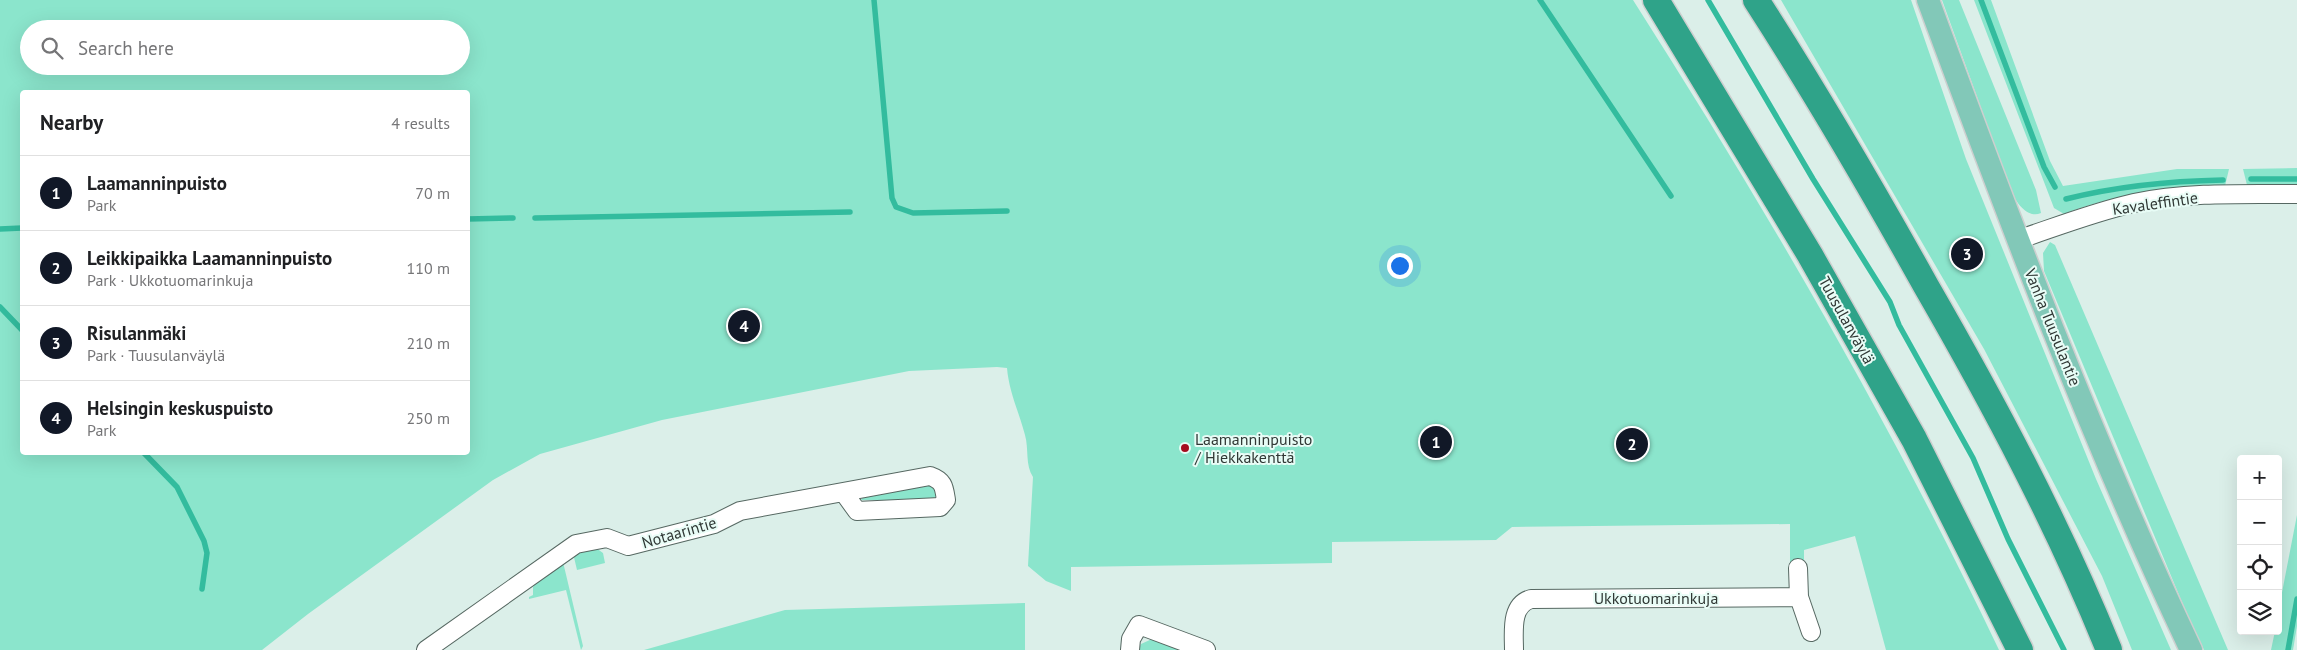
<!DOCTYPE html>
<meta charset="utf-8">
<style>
body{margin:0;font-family:"PT Sans",sans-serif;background:#f2f2f2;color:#202124}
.controls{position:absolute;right:15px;bottom:15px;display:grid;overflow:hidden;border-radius:5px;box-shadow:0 5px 20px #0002}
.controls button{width:45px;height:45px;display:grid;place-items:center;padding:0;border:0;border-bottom:1px solid #e0e0e0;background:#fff;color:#202124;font:25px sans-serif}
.you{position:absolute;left:1399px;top:265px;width:18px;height:18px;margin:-12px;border:4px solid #fff;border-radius:50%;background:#1a73e8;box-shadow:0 0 0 8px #1a73e833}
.badge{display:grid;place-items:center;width:32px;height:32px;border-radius:50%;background:#111827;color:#fff;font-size:16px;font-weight:700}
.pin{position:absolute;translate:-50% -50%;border:2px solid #fff;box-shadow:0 1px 5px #0006}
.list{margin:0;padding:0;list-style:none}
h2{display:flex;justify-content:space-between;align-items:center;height:65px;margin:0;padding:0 20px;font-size:21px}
h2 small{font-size:16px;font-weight:400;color:#757577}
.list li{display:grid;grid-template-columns:32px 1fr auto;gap:15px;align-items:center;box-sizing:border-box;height:75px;padding:0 20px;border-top:1px solid #e0e0e0}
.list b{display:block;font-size:19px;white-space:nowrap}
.list p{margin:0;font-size:16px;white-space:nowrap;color:#757577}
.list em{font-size:16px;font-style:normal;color:#757577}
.icon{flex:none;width:28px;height:28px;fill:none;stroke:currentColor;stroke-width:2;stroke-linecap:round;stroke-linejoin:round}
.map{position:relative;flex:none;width:2297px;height:650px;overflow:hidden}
.search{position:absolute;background:#fff;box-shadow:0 5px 20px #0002;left:20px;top:20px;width:450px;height:55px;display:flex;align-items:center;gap:12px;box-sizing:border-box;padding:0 18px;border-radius:28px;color:#757577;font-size:19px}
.panel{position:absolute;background:#fff;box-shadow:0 5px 20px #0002;left:20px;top:90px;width:450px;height:365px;border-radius:5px}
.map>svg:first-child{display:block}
</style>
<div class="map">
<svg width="2297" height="650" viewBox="0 0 2297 650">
<rect width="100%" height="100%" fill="#dbefe9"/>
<!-- green -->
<path fill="#8be5cc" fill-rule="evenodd" d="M0 0H1633C1767 210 1892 425 1999 650H1886L1855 536 1804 550V566H1790V524L1512 527 1496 540 1332 542V563L1071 567V591L1046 581 1028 566 1033 477C1025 465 1029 449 1025 435 1019 412 1009 392 1007 368L997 367 909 371 662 420 540 454 493 480 308 614 262 650H0ZM29 29H461V66H29ZM22 92H468V452H22Z
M1781 0H1911L1966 159 2096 479 2171 650H2132L2102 576 1984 349Z
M1942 0H1959L2036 190 2041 213C2027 219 2016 202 2011 191Z
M1974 0H1991L2050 161 2063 186 2177 169H2229L2225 186C2169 190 2116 193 2064 214L2054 208Z
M2297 168V186L2247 185 2243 169Z
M2050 242 2055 245 2228 650H2204L2184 607 2044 271 2043 253Z
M931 484 936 486 937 495 932 500H861L863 497Z
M2297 515V626L2293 650H2271L2275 631H2278V613Z
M596 548 603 553 605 563 577 570 573 553Z
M563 562 583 646 581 650 566 590 529 599V597L533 595V587L536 583Z
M1025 603V650H644L785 610Z
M1152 639 1159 640 1187 650H1138L1141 644Z"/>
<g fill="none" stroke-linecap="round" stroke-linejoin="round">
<!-- stream -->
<path stroke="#33bc9e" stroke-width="5.5" d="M874 0 892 198 896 207 913 213 1007 211
M1540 0 1671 196
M1708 0 1813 179 1890 302 1899 325 1973 458 2008 539 2064 650
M1981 0 2044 167 2055 187
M2251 179H2297
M2066 199C2118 186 2169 181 2223 180
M535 218 850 212
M468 219 513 218
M0 229 22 228
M0 307 22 330
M143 452 177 487 204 541 207 553 202 589
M2288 650 2297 599"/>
<defs>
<path id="minor" d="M2017 240C2056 227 2094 212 2134 203 2186 192 2243 194 2297 194
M1798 568 1799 597 1811 632
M426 650 576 544 607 538 628 546 714 524 740 511 930 476C944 481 944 487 946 500L940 507 857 511 844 493
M1130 650 1131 639 1139 625 1206 650
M1514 650C1514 632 1510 605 1531 599L1799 597"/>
<path id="major" d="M1928 0C2009 219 2091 439 2191 650"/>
<path id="highway" d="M1656 0 1810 255 1914 439 2020 650
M1756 0C1816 93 1872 189 1926 286 1994 404 2058 524 2109 650"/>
</defs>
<!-- minor casing -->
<use href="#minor" stroke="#566862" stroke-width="20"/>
<!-- major casing -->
<use href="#major" stroke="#cdcfcf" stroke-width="25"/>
<!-- highway casing -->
<use href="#highway" stroke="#cdcfcf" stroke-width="29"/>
<!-- minor -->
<use href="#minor" stroke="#fff" stroke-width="18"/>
<!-- major -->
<use href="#major" stroke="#82c8b8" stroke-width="22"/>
<!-- highway -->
<use href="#highway" stroke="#2fa389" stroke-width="26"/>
</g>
<!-- markers -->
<circle fill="#a50c1f" stroke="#e8fcf6" stroke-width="2" cx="1185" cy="448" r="5"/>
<g text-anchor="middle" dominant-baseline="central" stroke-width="4" stroke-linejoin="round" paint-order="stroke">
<!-- street labels -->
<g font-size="16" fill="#303835" stroke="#e8fcf6">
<text transform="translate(2155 203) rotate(-8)">Kavaleffintie</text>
<text transform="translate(1847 320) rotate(61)">Tuusulanväylä</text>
<text transform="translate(2053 327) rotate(68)">Vanha Tuusulantie</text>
<text transform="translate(679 532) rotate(-16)">Notaarintie</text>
<text x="1656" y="598">Ukkotuomarinkuja</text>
</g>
<!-- poi labels -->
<g font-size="16" fill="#303835" stroke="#e8fcf6" text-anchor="start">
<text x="1195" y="439">Laamanninpuisto<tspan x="1195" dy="18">/ Hiekkakenttä</tspan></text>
</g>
</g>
</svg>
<div class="controls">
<button>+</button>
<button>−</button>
<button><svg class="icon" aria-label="locate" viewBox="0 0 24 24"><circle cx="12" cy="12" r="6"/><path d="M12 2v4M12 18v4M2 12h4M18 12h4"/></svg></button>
<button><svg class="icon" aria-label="layers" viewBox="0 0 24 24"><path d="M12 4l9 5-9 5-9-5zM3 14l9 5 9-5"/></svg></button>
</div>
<div class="you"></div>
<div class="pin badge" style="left:1436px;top:442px">1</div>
<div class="pin badge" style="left:1632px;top:444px">2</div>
<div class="pin badge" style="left:1967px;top:254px">3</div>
<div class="pin badge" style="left:744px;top:326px">4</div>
<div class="search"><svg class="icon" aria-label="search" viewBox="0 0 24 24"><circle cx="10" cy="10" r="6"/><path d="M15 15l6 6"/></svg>Search here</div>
<section class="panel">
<h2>Nearby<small>4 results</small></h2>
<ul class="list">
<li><span class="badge">1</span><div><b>Laamanninpuisto</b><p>Park</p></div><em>70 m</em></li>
<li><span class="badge">2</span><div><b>Leikkipaikka Laamanninpuisto</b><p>Park · Ukkotuomarinkuja</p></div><em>110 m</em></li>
<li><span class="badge">3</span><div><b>Risulanmäki</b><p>Park · Tuusulanväylä</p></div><em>210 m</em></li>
<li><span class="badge">4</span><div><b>Helsingin keskuspuisto</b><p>Park</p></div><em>250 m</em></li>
</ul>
</section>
</div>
